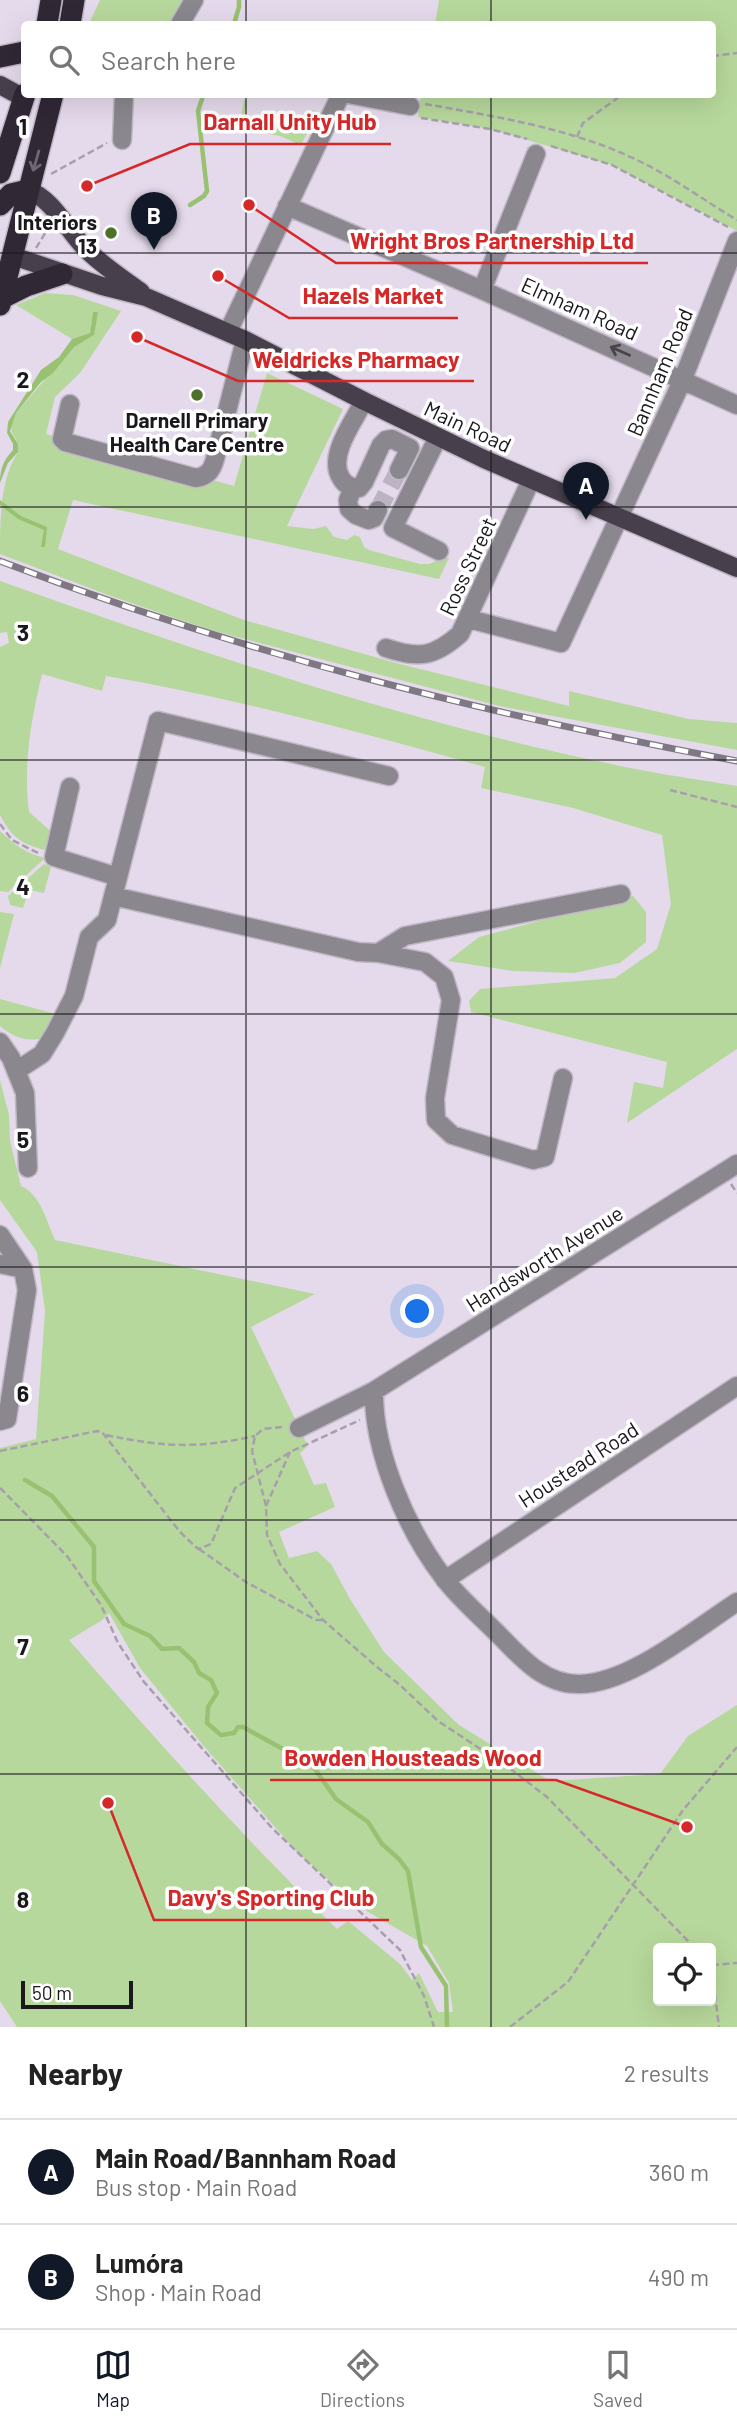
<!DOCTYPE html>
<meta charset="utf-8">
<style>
body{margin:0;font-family:Barlow,sans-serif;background:#f2f2f2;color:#222}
.controls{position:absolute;right:21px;bottom:21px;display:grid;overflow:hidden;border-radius:7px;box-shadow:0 7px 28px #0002}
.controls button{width:63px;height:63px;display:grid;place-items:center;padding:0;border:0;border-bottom:2px solid #e0e0e0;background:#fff;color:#222;font:35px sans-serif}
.scale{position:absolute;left:21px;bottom:18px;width:112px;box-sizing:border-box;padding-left:7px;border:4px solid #1a171d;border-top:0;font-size:19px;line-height:24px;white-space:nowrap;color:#1a171d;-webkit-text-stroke:5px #fff;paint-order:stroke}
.you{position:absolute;left:418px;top:1312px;width:24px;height:24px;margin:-18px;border:5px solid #fff;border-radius:50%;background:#1a73e8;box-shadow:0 0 0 10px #1a73e833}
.badge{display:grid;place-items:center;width:46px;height:46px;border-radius:50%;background:#111827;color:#fff;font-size:23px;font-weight:700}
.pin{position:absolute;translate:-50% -58px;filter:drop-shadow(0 2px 4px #0008)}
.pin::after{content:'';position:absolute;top:37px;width:24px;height:21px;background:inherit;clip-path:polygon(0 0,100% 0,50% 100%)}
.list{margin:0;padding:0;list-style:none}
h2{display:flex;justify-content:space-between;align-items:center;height:91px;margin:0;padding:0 28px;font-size:30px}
h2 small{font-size:23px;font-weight:400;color:#767676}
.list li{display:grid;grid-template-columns:46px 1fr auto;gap:21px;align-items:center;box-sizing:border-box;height:105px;padding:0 28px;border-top:2px solid #e0e0e0}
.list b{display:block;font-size:26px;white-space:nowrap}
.list p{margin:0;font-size:23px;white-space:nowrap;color:#767676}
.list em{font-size:23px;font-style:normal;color:#767676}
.icon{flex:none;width:38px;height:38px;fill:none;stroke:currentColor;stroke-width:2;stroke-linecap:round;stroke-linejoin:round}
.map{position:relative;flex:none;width:737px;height:2027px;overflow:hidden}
.search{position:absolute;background:#fff;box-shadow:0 7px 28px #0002;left:21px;right:21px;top:21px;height:77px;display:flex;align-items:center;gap:18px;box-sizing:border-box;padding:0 24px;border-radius:7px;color:#767676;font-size:26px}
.sheet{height:301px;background:#fff}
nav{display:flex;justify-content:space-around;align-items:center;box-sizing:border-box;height:98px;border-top:2px solid #e0e0e0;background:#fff;font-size:19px;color:#767676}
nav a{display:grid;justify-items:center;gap:4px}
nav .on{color:#111827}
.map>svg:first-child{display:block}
</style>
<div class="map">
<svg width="737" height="2027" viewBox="0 0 737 2027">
<rect width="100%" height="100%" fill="#e5daeb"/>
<!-- green -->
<path fill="#b7d89c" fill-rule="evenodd" d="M100 0H183L169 24H89Z
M439 0H737V231L612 165 490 129 418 117 421 95 712 94V24H435Z
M244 100 247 101 245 115 308 126 311 110 318 111 301 145 280 136 239 128Z
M45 293 73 295 121 311 80 373 55 397 46 434 234 486 267 373 343 409 287 526 313 529 326 526 334 537 347 540 354 535 360 537 364 547 369 550 420 564H429L446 557 449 558 439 579 73 500 58 549 244 620 396 663 569 706V691L689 719 737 723V750L499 706 207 629 108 595 0 554C0 518 0 480 18 452 19 431 4 438 16 413L73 347 94 335 93 312 90 333 72 339 16 305Z
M0 581C201 653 407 722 616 765 656 774 697 779 737 786V1049L627 1123 634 1082 663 1088 667 1062 471 1012 469 1001 480 989 615 978 657 949 671 904 662 835 573 808 481 788 485 767C360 732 235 698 106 676L102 691 42 674C31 720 23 765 29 812L54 834 51 852C23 844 14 841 0 815V647L9 643 7 632 0 633Z
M0 831C17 846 23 852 45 858L8 892 0 891Z
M44 864 51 867 44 893 29 890 23 908 10 905 8 896Z
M633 896 646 912V942L620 963 574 973 513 971 448 961 479 937Z
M0 912 14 914 0 968Z
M0 999 56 1014 46 1037C28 1043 14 1038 0 1026Z
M0 1080 9 1115 10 1141 21 1186C41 1195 46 1220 55 1240L315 1294 251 1327 308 1446 300 1453 314 1485 326 1483 335 1507 279 1532 289 1558 317 1551 331 1564 350 1599 384 1652 459 1725 550 1781 660 1774 688 1736 737 1705V2027H17L0 2001V1448L36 1439 45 1311 37 1252 0 1200ZM109 1613 140 1668 202 1744 296 1851 358 1906 427 1946 449 1983 453 2012H438L419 1973 412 1980 400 1964 348 1921 337 1929C243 1837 155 1739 69 1640L101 1621ZM658 1948H711V2001H658Z"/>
<!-- water -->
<path fill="#98c272" d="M93 312H98L94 335 74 347 53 373 41 382 16 413 10 431 18 444V452L8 463 0 483C0 469 3 461 13 450V444L7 433 8 422 41 370 59 357 72 339 90 333Z
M0 500 21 516 47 527 45 547H41L44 530 18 519 0 505Z"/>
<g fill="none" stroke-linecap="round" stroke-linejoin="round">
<!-- stream -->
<path stroke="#98c272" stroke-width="4.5" d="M234 24 239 7V0
M190 205 204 196 207 191 198 111 203 96
M25 1480 52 1496 94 1547V1581L124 1624 150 1636 162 1649 179 1648 194 1662 199 1673 211 1680 217 1693 208 1707 207 1723 221 1735 234 1733 238 1727H243L312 1765 336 1799 368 1822 382 1844 399 1859 408 1871 421 1947 446 1986 447 2027"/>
<!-- minor-tunnel -->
<path stroke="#bcb3c2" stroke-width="18" stroke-dasharray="18 9" stroke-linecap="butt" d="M378 510 399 470"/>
<defs>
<path id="minor" d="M180 24 194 0
M348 94 410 106
M122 140 124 94
M287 206 482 290 737 405
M482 290 536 154
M228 332 341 94
M364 401C354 421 327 456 341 478 345 485 351 488 359 488L364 482 381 445 386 440 392 439 410 448 399 470
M70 404 62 439 65 442 196 478C208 476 212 470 215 459L245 340
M438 437 393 528 439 551
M353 488 348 500 349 509 356 515 369 520 374 518 378 510
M469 619 561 643 683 379 737 241
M386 648C419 659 434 657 460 634L531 480
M70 787 54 857 118 877
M113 896 358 952 378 953 425 962 444 977 451 1000 435 1098 436 1120 452 1135 533 1160 545 1157 563 1078
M378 953 405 936 621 894
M0 1042 11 1058 25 1093 28 1168
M16 1071 42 1054 55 1033 74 996 89 937 107 920 158 721 389 776
M0 1235 23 1269
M0 1264 23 1269 27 1290 7 1419 0 1421
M374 1391C373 1452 407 1530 444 1578 458 1597 478 1614 496 1632 519 1655 542 1684 578 1684 628 1685 695 1629 737 1602
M299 1428 374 1391 737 1164
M445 1580 737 1386"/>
<path id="major" d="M0 85 24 98
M28 190C55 200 68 233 89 252 105 267 123 279 141 292
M13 256 102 286 146 297 245 340 364 401 484 459 737 568"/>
<path id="highway" d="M47 24 51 0
M70 24 74 0
M0 57 24 52
M0 173 25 94
M0 205 11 194 28 190
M2 298 26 286 62 274
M0 305 53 94"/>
</defs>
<!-- minor casing -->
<use href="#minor" stroke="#c0b7c6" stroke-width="21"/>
<!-- major casing -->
<use href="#major" stroke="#c0b7c6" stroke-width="21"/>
<!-- highway casing -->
<use href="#highway" stroke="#c0b7c6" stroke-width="24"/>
<!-- path -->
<path stroke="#a79fac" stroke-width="2.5" stroke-dasharray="7 3.5" stroke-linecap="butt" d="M712 56 737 53
M425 104C498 117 575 129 641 162 674 178 705 201 737 220
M421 118 490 129 527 139
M577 137 583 123 623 94
M551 146 612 165 728 227
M51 174 107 143
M36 248 49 227
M670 790 737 807
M0 824 12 840 38 853
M731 1184 737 1193
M282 1427 263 1429 255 1436 252 1451 266 1506 267 1535 280 1564 323 1620 377 1667 400 1685 438 1721 508 1767 547 1797 695 1948
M106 1435C164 1447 196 1449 255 1436
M0 1451 97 1431 102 1432 180 1532 198 1549 211 1544 235 1488 290 1452 360 1420
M0 1488 67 1556 101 1605 118 1643 144 1682 272 1828 400 1950 424 1996 434 2027
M266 1506 290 1452
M199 1549 246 1582 316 1620H323
M711 1963 719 2027
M712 1965 737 1963
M510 2027 568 1982 683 1810 737 1747"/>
<!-- minor -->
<use href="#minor" stroke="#8b878e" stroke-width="18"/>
<!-- major -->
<use href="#major" stroke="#47404c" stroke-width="18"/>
<!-- highway -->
<use href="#highway" stroke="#302835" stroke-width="21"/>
<defs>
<path id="rail" d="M0 561C240 653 485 714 737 761"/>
</defs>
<!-- rail casing -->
<use href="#rail" stroke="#7f7884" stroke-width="7"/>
<!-- rail -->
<use href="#rail" stroke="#fff" stroke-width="4.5" stroke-dasharray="13" stroke-linecap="butt"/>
</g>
<!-- one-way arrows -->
<defs><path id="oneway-shaft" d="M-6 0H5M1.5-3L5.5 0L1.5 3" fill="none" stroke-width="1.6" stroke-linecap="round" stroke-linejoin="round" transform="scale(1.75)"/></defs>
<use stroke="#6e6872" href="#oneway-shaft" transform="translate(36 161) rotate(106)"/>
<use stroke="#47444a" href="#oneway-shaft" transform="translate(620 351) rotate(-156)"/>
<!-- grid -->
<path fill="none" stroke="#1a171d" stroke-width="2" stroke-opacity="0.55" d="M246 0V24M491 0V24M246 94V2027M491 94V2027M0 253H737M0 507H737M0 760H737M0 1014H737M0 1267H737M0 1520H737M0 1774H737"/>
<!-- markers -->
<g fill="#4e712a" stroke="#fff" stroke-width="2.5">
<circle cx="111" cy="233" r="7"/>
<circle cx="197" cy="395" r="7"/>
</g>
<g text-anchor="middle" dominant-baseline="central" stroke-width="7" stroke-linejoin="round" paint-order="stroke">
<!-- poi labels -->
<g font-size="21" font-weight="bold" fill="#1a171d" stroke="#fff" text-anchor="end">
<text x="97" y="221">Interiors<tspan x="97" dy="24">13</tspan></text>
<text x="197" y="419" text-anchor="middle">Darnell Primary<tspan x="197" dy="24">Health Care Centre</tspan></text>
</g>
<!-- street labels -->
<g font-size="21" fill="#1a171d" stroke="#fff">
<text transform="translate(580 308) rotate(24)">Elmham Road</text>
<text transform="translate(659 372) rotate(-67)">Bannham Road</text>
<text transform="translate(468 426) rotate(25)">Main Road</text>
<text transform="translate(467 566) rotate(-65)">Ross Street</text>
<text transform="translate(544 1258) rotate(-32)">Handsworth Avenue</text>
<text transform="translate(578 1464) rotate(-33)">Houstead Road</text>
</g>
</g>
<g font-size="23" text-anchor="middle" font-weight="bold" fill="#1a171d" stroke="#fff" stroke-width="7" stroke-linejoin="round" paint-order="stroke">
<text x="23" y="135">1</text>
<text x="23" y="388">2</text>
<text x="23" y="641">3</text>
<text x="23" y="895">4</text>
<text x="23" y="1148">5</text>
<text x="23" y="1402">6</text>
<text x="23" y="1655">7</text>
<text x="23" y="1908">8</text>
</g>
<!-- callouts -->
<path fill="none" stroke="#d62828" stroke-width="2.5" d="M87 186L190 144H391M249 205L336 263H648M218 276L289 318H458M137 337L238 381H474M687 1827L556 1780H270M108 1803L154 1920H389"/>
<g fill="#d62828" stroke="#fff" stroke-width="2.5">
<circle cx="87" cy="186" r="7"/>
<circle cx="249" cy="205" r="7"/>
<circle cx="218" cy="276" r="7"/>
<circle cx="137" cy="337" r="7"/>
<circle cx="687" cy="1827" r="7"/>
<circle cx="108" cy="1803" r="7"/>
</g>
<g font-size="23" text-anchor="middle" font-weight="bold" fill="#d62828" stroke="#fff" stroke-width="7" stroke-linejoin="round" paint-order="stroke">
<text x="290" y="130">Darnall Unity Hub</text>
<text x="492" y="249">Wright Bros Partnership Ltd</text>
<text x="373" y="304">Hazels Market</text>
<text x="356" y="368">Weldricks Pharmacy</text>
<text x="413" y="1766">Bowden Housteads Wood</text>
<text x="271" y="1906">Davy's Sporting Club</text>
</g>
</svg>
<div class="controls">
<button><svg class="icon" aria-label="locate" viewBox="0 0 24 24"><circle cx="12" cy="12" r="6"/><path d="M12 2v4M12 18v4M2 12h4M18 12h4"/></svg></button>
</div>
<div class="scale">50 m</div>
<div class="you"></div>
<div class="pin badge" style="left:586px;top:520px">A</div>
<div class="pin badge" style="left:154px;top:250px">B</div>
<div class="search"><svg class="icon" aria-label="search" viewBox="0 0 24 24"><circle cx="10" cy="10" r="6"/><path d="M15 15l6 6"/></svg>Search here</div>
</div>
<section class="sheet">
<h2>Nearby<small>2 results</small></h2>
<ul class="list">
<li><span class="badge">A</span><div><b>Main Road/Bannham Road</b><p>Bus stop · Main Road</p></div><em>360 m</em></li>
<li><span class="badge">B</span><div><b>Lumóra</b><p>Shop · Main Road</p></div><em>490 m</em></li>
</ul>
</section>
<nav>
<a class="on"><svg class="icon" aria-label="map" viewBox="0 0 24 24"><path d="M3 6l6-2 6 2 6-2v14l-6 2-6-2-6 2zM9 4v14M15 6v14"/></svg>Map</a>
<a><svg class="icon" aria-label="directions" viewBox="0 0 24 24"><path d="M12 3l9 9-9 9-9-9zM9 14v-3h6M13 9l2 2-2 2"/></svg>Directions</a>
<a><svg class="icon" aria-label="saved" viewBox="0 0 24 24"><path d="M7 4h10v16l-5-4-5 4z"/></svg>Saved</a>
</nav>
